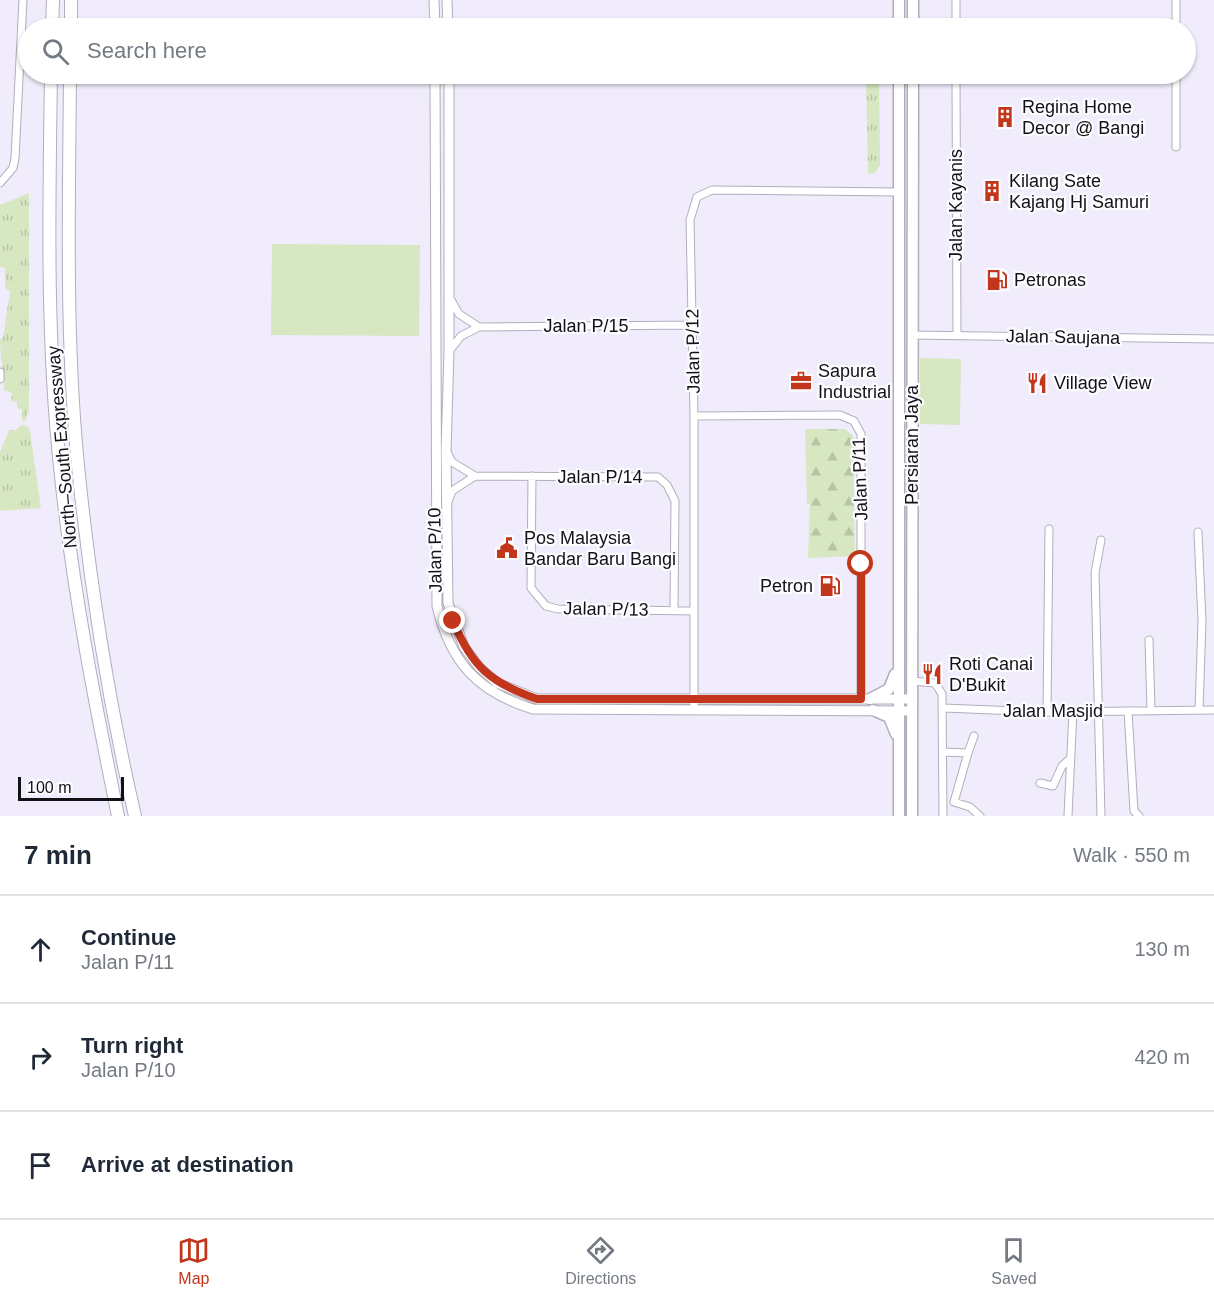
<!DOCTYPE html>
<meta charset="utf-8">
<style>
body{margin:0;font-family:Helvetica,sans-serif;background:#f6f6f7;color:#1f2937}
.scale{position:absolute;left:18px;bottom:15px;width:106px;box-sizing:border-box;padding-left:6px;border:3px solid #131117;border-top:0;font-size:16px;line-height:21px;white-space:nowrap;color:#131117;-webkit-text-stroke:4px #fdfcff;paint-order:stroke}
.stop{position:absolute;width:18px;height:18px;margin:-14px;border:4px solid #c2371b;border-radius:50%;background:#fff}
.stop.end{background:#c2371b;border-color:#fff;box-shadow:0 2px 6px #0008}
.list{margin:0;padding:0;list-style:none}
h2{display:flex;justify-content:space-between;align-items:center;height:78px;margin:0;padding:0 24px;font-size:26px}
h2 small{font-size:20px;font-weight:400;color:#747a83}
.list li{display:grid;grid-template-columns:39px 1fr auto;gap:18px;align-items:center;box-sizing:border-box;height:108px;padding:0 24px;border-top:2px solid #e0e1e3}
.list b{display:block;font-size:22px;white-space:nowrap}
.list p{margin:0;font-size:20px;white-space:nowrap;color:#747a83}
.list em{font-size:20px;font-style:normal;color:#747a83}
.icon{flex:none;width:33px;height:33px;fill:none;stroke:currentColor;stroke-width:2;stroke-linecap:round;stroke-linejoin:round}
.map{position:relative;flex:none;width:1214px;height:816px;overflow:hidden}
.search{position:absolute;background:#fff;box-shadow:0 2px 4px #0004;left:18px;right:18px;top:18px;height:66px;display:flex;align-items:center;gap:15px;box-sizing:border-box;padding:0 21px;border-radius:33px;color:#747a83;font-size:22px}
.sheet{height:402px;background:#fff}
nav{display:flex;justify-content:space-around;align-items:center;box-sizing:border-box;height:84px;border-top:2px solid #e0e1e3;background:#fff;font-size:16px;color:#747a83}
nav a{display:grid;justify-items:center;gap:3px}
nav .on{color:#c2371b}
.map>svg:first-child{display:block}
</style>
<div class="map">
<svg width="1214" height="816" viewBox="0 0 1214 816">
<defs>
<pattern id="grass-tufts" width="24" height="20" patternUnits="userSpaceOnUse" patternTransform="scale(1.5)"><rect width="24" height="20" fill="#d6e7c2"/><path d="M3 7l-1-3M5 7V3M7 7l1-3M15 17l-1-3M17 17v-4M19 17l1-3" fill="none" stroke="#b7c5a6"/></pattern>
<pattern id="forest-firs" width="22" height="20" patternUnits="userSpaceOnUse" patternTransform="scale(1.5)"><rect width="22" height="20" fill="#d6e7c2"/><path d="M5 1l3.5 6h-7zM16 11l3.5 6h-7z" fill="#b7c5a6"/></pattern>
</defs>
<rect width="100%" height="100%" fill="#f1ecfc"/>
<!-- grass -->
<path fill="url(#grass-tufts)" d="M866 74H879L880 165 875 173 868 174Z
M29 193V410L25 422 22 420V410L17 408V402L11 401 12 393 4 390C4 372 0 357 0 339L3 338 10 291 5 288V268L0 267V205Z
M21 425 27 426 30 431 41 508 0 511V452L9 430H16Z"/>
<!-- forest -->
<path fill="url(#forest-firs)" d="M805 429H845L853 436 855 556 808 558 810 504H807Z"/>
<!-- green -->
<path fill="#d6e7c2" d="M272 244 420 245 419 336 271 335Z
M920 358 961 359 960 425 920 424Z"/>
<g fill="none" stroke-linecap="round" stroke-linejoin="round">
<defs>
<path id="street" d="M956 28V0
M1176 28V0
M956 74 957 336
M1176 147V74
M0 183 13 168 15 158 23 0
M451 300 459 314 479 327
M913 335 1214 339
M450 350 461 336 479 327 693 325
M0 372V379
M694 416 840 415 854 421 861 434V699
M447 452 452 462 475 476 658 477 667 485 675 501 674 610
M532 476 531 588 546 606 558 609 694 611
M448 502 452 491 475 476
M1198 532 1202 621 1199 710
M1101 540 1095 573 1101 816
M1149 640 1151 710
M912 681 935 683 942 694 943 816
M694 704V416L690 220 697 197 712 190 899 192
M943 708 1047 712 1214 710
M1128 711 1134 811 1139 816
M1047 712 1049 529
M943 752 968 753 954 802 970 807 980 816
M968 753 974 736
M1040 783 1053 786 1062 766 1070 759
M1068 816 1073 711"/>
<path id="secondary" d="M434 0 435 28
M447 0 448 28
M435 74 437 606C450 661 477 692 533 709L912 711
M449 74V351L446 451 448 603 464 647 479 667 497 683 537 699H912"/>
<path id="primary" d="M899 0V28
M913 0V28
M870 699 889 689 895 674
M873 710 889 717 896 734
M899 816V74
M912 816 913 74"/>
<path id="highway" d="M52 28 53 0
M71 28V0
M51 74C49 208 46 343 61 476 73 591 95 703 118 816
M70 74C69 208 65 343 79 476 91 591 109 704 135 816"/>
</defs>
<!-- street casing -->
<use href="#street" stroke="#b2adbc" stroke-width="9"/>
<!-- secondary casing -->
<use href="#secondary" stroke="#b2adbc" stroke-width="11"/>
<!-- primary casing -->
<use href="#primary" stroke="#b2adbc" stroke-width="13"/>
<!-- highway casing -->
<use href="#highway" stroke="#b2adbc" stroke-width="14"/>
<!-- street -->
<use href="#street" stroke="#fff" stroke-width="7"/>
<!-- secondary -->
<use href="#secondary" stroke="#fff" stroke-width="9"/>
<!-- primary -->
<use href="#primary" stroke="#fff" stroke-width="10"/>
<!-- highway -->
<use href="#highway" stroke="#fff" stroke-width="12"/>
</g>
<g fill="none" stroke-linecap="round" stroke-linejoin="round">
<!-- route -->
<path stroke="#c2371b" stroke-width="8" d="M453 621C472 667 491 683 537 699H861V564"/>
</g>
<!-- icons -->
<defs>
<symbol id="building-bare" viewBox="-9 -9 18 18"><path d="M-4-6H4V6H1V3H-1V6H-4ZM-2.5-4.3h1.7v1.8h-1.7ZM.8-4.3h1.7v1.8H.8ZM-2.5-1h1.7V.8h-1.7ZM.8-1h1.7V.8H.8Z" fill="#c2371b" stroke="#fdfcff" stroke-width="2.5" paint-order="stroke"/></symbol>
<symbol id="fuel-bare" viewBox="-9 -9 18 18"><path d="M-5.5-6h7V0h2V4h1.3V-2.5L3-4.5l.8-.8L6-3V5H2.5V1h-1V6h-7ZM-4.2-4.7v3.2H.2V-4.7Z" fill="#c2371b" stroke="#fdfcff" stroke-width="2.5" paint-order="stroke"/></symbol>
<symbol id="office-bare" viewBox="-9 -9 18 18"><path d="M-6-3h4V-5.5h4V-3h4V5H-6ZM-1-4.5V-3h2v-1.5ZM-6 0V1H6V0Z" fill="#c2371b" stroke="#fdfcff" stroke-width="2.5" paint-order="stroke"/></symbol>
<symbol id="restaurant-bare" viewBox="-9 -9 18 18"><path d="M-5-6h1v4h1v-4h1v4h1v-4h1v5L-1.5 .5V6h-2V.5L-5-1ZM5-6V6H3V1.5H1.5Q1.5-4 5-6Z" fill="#c2371b" stroke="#fdfcff" stroke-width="2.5" paint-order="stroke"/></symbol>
<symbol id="civic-bare" viewBox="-9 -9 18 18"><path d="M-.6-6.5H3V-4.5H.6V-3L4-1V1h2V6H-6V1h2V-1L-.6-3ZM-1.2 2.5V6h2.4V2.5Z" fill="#c2371b" stroke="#fdfcff" stroke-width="2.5" paint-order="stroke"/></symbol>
</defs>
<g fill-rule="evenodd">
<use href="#building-bare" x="990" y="102" width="30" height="30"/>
<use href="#building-bare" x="977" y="176" width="30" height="30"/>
<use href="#fuel-bare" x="982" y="265" width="30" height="30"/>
<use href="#office-bare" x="786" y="366" width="30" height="30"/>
<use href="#restaurant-bare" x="1022" y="368" width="30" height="30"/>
<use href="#civic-bare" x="492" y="533" width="30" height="30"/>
<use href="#fuel-bare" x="815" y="571" width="30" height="30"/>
<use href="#restaurant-bare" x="917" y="659" width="30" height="30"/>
</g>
<g text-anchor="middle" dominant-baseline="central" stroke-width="4.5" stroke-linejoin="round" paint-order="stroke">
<!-- poi labels -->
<g font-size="18" fill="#131117" stroke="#fdfcff" text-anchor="start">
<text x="1022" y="107">Regina Home<tspan x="1022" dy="21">Decor @ Bangi</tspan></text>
<text x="1009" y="181">Kilang Sate<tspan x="1009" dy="21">Kajang Hj Samuri</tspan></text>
<text x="1014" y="280">Petronas</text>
<text x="818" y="371">Sapura<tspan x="818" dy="21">Industrial</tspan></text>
<text x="1054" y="383">Village View</text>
<text x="524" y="538">Pos Malaysia<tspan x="524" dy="21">Bandar Baru Bangi</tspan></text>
<text x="813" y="586" text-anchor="end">Petron</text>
<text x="949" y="664">Roti Canai<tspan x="949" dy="21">D'Bukit</tspan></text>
</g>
<!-- street labels -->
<g font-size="18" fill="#131117" stroke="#fdfcff">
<text transform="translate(956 205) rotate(-90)">Jalan Kayanis</text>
<text x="586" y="326">Jalan P/15</text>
<text transform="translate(1063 337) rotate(1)">Jalan Saujana</text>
<text transform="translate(693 351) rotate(-91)">Jalan P/12</text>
<text transform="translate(912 445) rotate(-90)">Persiaran Jaya</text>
<text transform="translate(62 447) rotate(-95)">North–South Expressway</text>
<text x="600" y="477">Jalan P/14</text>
<text transform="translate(860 479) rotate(-92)">Jalan P/11</text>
<text transform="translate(435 550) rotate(-91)">Jalan P/10</text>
<text transform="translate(606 609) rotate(1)">Jalan P/13</text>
<text x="1053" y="711">Jalan Masjid</text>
</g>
</g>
</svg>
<div class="scale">100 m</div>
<div class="stop" style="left:861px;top:564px"></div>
<div class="stop end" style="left:453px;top:621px"></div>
<div class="search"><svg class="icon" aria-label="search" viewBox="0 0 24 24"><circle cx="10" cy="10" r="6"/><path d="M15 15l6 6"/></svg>Search here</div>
</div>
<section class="sheet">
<h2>7 min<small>Walk · 550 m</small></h2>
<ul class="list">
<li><svg class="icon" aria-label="ahead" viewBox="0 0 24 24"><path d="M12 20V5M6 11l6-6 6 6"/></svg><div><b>Continue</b><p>Jalan P/11</p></div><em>130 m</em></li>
<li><svg class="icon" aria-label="right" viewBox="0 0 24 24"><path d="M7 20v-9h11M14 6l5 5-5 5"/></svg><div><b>Turn right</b><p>Jalan P/10</p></div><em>420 m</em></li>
<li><svg class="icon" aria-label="arrive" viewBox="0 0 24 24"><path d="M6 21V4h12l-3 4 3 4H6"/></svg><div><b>Arrive at destination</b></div></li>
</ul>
</section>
<nav>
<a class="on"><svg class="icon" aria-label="map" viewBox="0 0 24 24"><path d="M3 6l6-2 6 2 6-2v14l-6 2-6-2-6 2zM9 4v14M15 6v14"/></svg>Map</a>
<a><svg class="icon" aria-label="directions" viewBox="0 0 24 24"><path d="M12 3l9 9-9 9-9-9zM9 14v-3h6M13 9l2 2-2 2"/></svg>Directions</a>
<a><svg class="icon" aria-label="saved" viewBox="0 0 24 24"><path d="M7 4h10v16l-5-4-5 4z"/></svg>Saved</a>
</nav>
